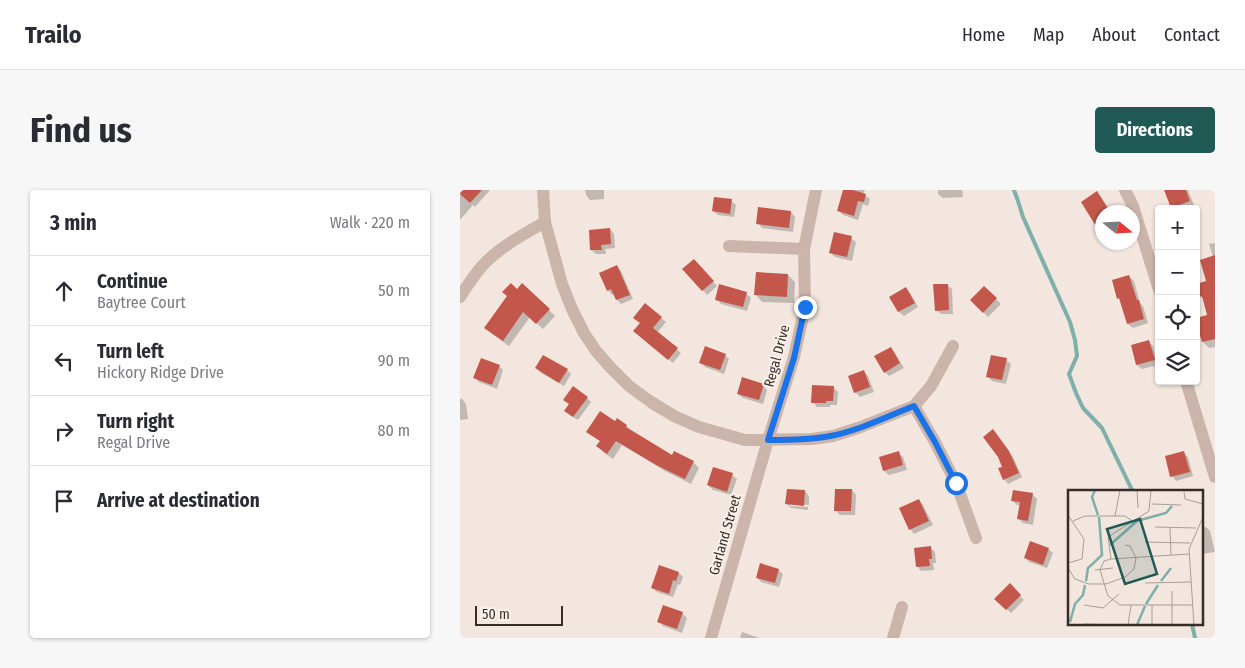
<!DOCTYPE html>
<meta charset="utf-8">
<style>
body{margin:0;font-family:"Fira Sans Condensed",sans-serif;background:#f7f7f7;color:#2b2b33}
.controls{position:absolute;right:15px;top:15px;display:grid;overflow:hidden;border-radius:5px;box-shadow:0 1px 4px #0004}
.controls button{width:45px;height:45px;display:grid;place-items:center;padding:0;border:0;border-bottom:1px solid #e1e1e2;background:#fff;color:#2b2b33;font:25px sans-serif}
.compass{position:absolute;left:635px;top:15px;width:45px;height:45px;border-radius:50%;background:#fff;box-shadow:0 1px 4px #0004;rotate:108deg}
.scale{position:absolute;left:15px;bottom:12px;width:88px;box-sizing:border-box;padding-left:5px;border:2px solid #382c2a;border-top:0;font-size:14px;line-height:18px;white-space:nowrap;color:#382c2a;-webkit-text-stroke:4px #faf1eb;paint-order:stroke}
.stop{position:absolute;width:15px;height:15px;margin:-11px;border:4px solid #1a73e8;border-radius:50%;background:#fff}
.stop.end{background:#1a73e8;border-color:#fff;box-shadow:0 1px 5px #0008}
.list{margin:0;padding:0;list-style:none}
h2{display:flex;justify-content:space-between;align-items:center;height:65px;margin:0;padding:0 20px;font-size:21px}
h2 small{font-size:16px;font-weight:400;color:#7c7c81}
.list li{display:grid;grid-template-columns:32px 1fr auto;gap:15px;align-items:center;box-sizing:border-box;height:70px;padding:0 20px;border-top:1px solid #e1e1e2}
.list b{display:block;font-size:19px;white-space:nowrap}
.list p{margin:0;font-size:16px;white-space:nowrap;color:#7c7c81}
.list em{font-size:16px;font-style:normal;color:#7c7c81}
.icon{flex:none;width:28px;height:28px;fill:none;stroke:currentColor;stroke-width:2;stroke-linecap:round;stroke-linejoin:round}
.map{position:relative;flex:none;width:755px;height:448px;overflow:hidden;border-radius:5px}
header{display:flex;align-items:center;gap:30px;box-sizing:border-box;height:70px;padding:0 25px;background:#fff;border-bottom:1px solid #e1e1e2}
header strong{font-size:24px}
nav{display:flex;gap:28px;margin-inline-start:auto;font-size:18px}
.intro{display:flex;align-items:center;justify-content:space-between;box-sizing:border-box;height:120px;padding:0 30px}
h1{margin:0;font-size:35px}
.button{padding:12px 22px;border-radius:5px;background:#1f5a55;color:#fff;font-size:18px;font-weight:700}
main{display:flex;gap:30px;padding:0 30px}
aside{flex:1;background:#fff;border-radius:5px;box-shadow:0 1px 4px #0004}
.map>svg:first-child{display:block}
</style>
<header>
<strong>Trailo</strong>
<nav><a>Home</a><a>Map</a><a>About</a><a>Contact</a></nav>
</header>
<div class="intro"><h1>Find us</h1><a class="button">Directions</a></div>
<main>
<aside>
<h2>3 min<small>Walk · 220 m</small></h2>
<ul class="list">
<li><svg class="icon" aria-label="ahead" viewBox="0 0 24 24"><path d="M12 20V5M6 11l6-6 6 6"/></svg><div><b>Continue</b><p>Baytree Court</p></div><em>50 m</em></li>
<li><svg class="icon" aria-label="left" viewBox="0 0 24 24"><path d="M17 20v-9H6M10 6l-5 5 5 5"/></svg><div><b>Turn left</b><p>Hickory Ridge Drive</p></div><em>90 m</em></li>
<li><svg class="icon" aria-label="right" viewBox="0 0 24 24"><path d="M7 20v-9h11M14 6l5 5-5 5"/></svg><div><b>Turn right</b><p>Regal Drive</p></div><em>80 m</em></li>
<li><svg class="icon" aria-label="arrive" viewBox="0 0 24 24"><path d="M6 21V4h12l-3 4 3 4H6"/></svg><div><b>Arrive at destination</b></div></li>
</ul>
</aside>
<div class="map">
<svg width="755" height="448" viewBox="0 0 755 448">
<rect width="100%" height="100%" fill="#f2e6de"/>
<!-- shadow -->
<path fill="#0003" d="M1 0H30L15 17 13 15 0 30V1Z
M125 0H144V9L130 10 126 5Z
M384 0H405L403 4 410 9 408 16 403 14 398 30 383 25 379 21Z
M478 0H502L503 7 483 8 478 4Z
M706 0H728L734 15 727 18V19H712Z
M637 3 641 7 651 22H642V41L639 38Z
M271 11 276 15 274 27 258 25 253 21Z
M299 19 331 22 335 27 333 42 302 38 298 33Z
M150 39 154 44 155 58 145 59 146 64H136L131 60Z
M391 48 396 52 392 71 375 67 370 62Z
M755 53V157L749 158 743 152 749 126 744 110 740 106 748 92 753 67 749 54Z
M238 75 257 96 247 105 243 100Z
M157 76 161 81 173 109 161 114 157 110 154 104 152 105 148 100Z
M328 85 335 92 334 113 302 112 296 105Z
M669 86 674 91 680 113 683 116 688 133 673 138 668 134 662 111 659 108Z
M62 95 95 126 83 139 70 127 49 156 32 144 26 138Z
M487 95 492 99 493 124H481L476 120Z
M524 97 541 114 528 127 512 110Z
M445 98 450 103 458 117 444 126 439 122 431 107Z
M286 103 291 108 287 121 261 114 257 109Z
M186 115 206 132 197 143 221 163 213 173 179 145Z
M689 152 693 156 698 175 682 179 677 175Z
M431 158 435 163 444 178 429 186 425 182Z
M265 165 269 169 264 184 245 177 241 173Z
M546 170 551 174 546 194 532 191 527 186Z
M39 176 43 180 37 199 19 192 15 188Z
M77 178 107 180 111 184 104 196 81 183Z
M404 182 408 186 414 202 400 207 395 202Z
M303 195 307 200 303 214 283 208 278 204Z
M373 197 378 202 377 215H370V217H357L353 212Z
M127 208 131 212 118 230 110 225V215L104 210Z
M0 209H2L6 214 8 229 0 230Z
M155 233 166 236 172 241 213 266 233 272 239 278 231 294 205 281 162 255 153 269 143 262 138 256 141 252 128 242Z
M537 245 553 267 562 287 548 294 544 289V277Z
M438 263 443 267 447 280 429 285 424 281Z
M724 263 728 267 733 286 716 291 712 286Z
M272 285 277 289 271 305 253 300 248 295Z
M392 300 396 305 395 325H380L375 320Z
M345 301 349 306V315L330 313V316L348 317V320L331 318 327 314Z
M572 304 577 309 573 335 563 333 558 328 560 315H557L552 310Z
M459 310 463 315 473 335 454 344 450 339Z
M746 337 750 341 755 362 741 364V338Z
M470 357 475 362 476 373H473L474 380 461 381 457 376Z
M588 359 593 363 587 378 569 372 565 367Z
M318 380 323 384 319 397 301 392 297 387Z
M219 383 223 387 220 395 218 394 213 407 197 402 192 397Z
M550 395 564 410 551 423 536 409Z
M222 423 227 428 222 443 203 436 199 432Z
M282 442 299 448H280Z"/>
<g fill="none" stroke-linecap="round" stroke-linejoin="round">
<!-- stream -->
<path stroke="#7eafaa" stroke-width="4" d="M554 0 558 11 563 27 610 132 615 150 617 166 609 184 616 203 623 218 642 238 673 302
M732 434 735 448"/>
</g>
<!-- building -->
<path fill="#c4574b" d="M0 0H22L10 13 0 4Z
M383 0H393L406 4 404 12 398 11 394 26 377 21Z
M704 0H726L730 11 711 18Z
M637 1 650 22H642V46L621 12Z
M254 7 272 9 270 24 252 21Z
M298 17 331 21 329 38 296 34Z
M150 38 151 54 141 55 142 60H130L129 40Z
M374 42 392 46 387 67 369 63Z
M755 65V149L742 152 736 133V128L747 125 742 106 739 107 736 97V94L746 91 740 70Z
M234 69 254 91 242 101 222 79Z
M157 75 170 105 156 110 151 99 147 101 139 83Z
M296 82 328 84 327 107 294 105Z
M669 85 677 110H679L684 129 667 134 659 108 657 109 652 90Z
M51 93 57 99 62 93 90 119 76 134 63 122 43 151 24 138 47 106 42 102Z
M259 94 287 102 283 117 255 110Z
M473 94H488L489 120 475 121Z
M524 96 537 108 523 123 510 110Z
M446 97 455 113 438 122 429 107Z
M185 113 202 127 193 138 218 158 208 170 173 141 180 133 173 128Z
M689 150 695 170 676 175 671 155Z
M245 156 266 164 260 180 239 173Z
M431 157 440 173 424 183 414 166Z
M83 165 108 179 99 193 75 178Z
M531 165 547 168 542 190 526 187Z
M21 168 40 175 32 195 13 188Z
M404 180 410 197 394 203 388 186Z
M282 187 304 194 299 210 277 204Z
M352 195 374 196 373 211H366V213H351Z
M113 196 128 207 113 227 104 221 109 214 103 210Z
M140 221 155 231 157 228 167 235 166 237 212 265 214 261 234 271 225 289 198 276 156 251 147 264 136 256 140 251 126 242Z
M533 239 549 261 559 283 543 290 538 278 542 277 538 267 523 247Z
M439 261 443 275 423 281 419 267Z
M724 261 730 282 710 287 705 266Z
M253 277 273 283 267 302 247 295Z
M327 299 345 300 344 316 325 314Z
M375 299H392L391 321H374Z
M553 300 573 303 568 331 557 329 560 312 551 311Z
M459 309 469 331 449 340 439 318Z
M570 351 589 358 583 375 564 368Z
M471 356 472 369H469L470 376 456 377 454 358Z
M300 373 319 379 315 393 296 388Z
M199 375 219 382 216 391 213 390 209 404 191 398Z
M550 393 561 405 546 420 534 409Z
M203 415 223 422 217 439 197 432Z"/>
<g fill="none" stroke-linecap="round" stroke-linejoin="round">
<!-- minor -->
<path stroke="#cbb4aa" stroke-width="12" d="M83 0 85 32 102 94 112 119 124 143 136 161 150 177 169 196 191 212 214 226 239 237 285 250 352 249 373 246 398 238 454 216 471 196 493 156
M665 0 673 16 699 100
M269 56 344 59
M0 107C7 96 14 85 23 75 40 57 64 44 85 32
M726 191 755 287
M454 216 475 252 496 293 516 348
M251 448 308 250 334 167 345 117 344 59 356 0
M433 448 442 417"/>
</g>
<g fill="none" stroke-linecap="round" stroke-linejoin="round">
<!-- route -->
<path stroke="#1a73e8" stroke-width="6" d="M345 117 334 168 308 250C329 250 350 250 370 246 398 241 428 226 454 216L475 252 496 293"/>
</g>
<g text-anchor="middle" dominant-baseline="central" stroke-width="4" stroke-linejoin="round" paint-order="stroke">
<!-- street labels -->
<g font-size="14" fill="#382c2a" stroke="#faf1eb">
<text transform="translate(317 166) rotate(-75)">Regal Drive</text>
<text transform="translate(265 345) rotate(-74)">Garland Street</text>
</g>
</g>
<!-- overview -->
<g transform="translate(608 300)">
<rect width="135" height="135" fill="#f2e6de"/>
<path fill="none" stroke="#7eafaa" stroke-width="2.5" d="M27 0 24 7 30 25M42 55 69 31 98 23 104 16M18 91 20 78 34 65 31 27M93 91 103 78M78 114 90 95M2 132 7 114 15 105 17 95M69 135 77 116"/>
<path fill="none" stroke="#a89c96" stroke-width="1" d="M69 0 70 18M116 2 117 9 135 14M84 14 113 15M0 25 16 49 14 69 0 73M47 26 52 0M5 31 17 26H57L63 30M87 37 128 38M102 38 103 65M77 52 122 53M121 64 43 69 36 71 32 80 40 106 52 115H125M43 69 40 47 81 21 83 0M0 78 7 89 21 94H38L57 87 66 79 68 68 62 56 57 55M27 80 45 78M77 93 123 92M16 115 35 118 51 104M16 134 51 135M60 135 63 115M84 135V115M104 135V101M126 135 121 59 135 27"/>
<path fill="#1f5a55" fill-opacity="0.15" stroke="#1f5a55" stroke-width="2.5" d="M72 29 89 84 57 94 39 39Z"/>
<rect width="135" height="135" fill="none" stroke="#382c2a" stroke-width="2.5"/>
</g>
</svg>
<div class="controls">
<button>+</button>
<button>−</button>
<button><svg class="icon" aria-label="locate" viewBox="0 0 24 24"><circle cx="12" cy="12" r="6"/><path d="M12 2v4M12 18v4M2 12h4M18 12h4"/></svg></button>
<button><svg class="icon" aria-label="layers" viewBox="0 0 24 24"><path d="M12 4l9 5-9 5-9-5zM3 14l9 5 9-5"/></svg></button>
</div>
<svg class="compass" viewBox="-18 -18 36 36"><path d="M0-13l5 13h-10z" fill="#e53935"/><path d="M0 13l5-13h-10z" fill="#7c7c81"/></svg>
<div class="scale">50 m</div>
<div class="stop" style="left:496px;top:293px"></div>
<div class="stop end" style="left:345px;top:117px"></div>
</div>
</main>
